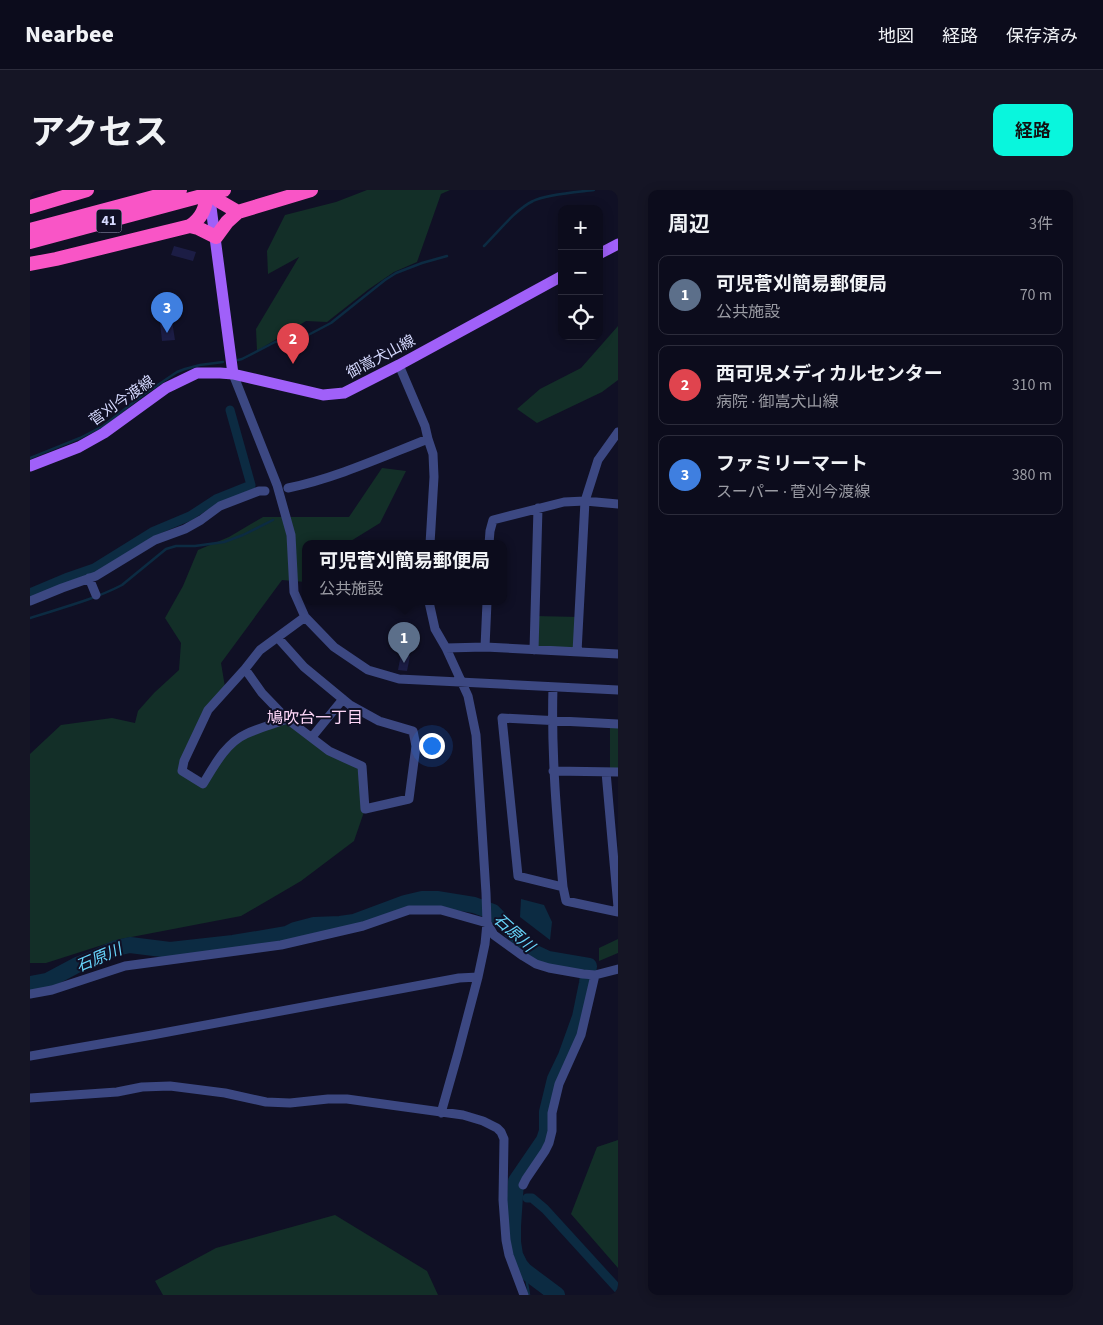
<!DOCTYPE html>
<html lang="ja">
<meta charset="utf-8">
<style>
body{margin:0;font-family:"Source Sans 3","Noto Sans JP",sans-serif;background:#151525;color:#f1f3f6}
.controls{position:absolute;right:15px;top:15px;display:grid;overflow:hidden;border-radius:10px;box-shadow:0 2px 12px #0003}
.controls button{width:45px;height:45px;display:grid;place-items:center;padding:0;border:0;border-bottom:1px solid #2c2c3b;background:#0c0c1c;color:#f1f3f6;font:25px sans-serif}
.you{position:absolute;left:401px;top:555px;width:18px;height:18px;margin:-12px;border:4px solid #fff;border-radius:50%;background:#1a73e8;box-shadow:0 0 0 8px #1a73e833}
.badge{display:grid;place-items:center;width:32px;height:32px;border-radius:50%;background:#09f6dd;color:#fff;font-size:16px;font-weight:700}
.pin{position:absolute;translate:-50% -41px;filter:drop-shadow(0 1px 2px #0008)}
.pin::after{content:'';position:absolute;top:26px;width:18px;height:15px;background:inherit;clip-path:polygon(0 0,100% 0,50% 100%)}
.popup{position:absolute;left:272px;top:350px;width:205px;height:65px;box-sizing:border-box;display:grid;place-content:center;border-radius:10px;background:#0c0c1c;filter:drop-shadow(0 1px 4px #0005);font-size:16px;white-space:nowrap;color:#9a9ba3}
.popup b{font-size:19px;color:#f1f3f6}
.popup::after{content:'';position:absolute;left:50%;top:100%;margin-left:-10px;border:10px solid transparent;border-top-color:#0c0c1c}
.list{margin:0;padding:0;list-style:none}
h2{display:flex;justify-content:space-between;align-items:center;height:65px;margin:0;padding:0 20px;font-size:21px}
h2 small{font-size:16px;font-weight:400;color:#9a9ba3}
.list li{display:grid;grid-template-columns:32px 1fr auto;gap:15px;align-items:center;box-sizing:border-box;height:80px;margin:0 10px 10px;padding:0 10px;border:1px solid #2c2c3b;border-radius:10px}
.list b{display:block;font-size:19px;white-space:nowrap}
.list p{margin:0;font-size:16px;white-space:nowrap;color:#9a9ba3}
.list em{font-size:16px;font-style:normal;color:#9a9ba3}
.icon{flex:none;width:28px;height:28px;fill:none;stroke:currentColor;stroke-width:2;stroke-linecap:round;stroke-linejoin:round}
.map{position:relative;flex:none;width:588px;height:1105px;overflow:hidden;border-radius:10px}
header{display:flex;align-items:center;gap:30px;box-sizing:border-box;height:70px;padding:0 25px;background:#0c0c1c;border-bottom:1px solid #2c2c3b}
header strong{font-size:24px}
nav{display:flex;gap:28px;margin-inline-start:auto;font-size:18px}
.intro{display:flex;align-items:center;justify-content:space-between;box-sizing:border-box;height:120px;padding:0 30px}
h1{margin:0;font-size:35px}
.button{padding:12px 22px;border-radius:10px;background:#09f6dd;color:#111;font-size:18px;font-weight:700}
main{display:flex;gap:30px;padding:0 30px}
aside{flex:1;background:#0c0c1c;border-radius:10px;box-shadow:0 2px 12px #0003}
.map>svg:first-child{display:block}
</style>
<header>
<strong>Nearbee</strong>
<nav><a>地図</a><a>経路</a><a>保存済み</a></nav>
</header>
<div class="intro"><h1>アクセス</h1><a class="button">経路</a></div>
<main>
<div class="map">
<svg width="588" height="1105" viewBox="0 0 588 1105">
<rect width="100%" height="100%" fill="#101025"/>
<!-- green -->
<path fill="#132f28" d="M337 0H420L411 4 387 72 364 82 339 99 297 132 276 131 227 161 226 139 269 67 238 84 237 61 255 25 306 12Z
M588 136V190L572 202 507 233 487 219 510 199 551 178Z
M352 278 376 281 350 333 316 354H275V392L252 390 191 473 195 497 176 518 152 582 173 594 205 551 257 529 298 560 332 576 335 619 324 651 271 691 211 726 91 749 16 773H0V564L31 535 82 528 105 533 108 521 124 503 149 480 151 453 135 428 153 396 168 360 199 347 233 327H319Z
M505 426 549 427 547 462 504 460Z
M580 534H588V581H580Z
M588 749V763L569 771V758Z
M588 950V1078L541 1024 567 957Z
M305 1025 397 1081 408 1105H133L125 1091 186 1058Z"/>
<!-- water -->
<path fill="#0c2b42" d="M491 709 514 715 522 732 520 750 490 727Z"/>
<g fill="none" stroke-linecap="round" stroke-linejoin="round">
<!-- stream -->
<path stroke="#0c2b42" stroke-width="2.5" d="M454 56C467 43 486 19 503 11 517 4 548 2 564 0
M208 170 212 169 245 152 276 146 282 143 301 133 355 90 366 83 392 73 417 66
M0 268 50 248 73 236 113 205 147 182 155 179 170 175 193 172
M0 428C31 418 63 410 92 395L136 359 146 356H165L194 352 213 345 243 330
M495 1081 499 1105"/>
<!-- canal -->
<path stroke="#0c2b42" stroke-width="9" d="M0 403 38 387 64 378 122 342 160 326 186 309 221 295 200 220
M485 998 486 999
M497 1008H502L515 1019 588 1099"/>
<!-- river -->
<path stroke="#0c2b42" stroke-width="16" d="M0 794 17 791 47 775 60 770 86 758 100 755 140 760 203 753 257 744 265 740 284 735 310 734 324 732 375 713 392 709H407L444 715 463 722 501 761 518 769 559 776 557 793 550 827 536 866 525 889 517 922V941L514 950 486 991 483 1036V1052L485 1065 490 1075 495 1081 527 1105"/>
</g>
<!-- building -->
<path fill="#1c1d45" d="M144 56 166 62 163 71 141 65Z
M142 131 145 150 132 151 130 132Z
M371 464 380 466 377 481 368 480Z"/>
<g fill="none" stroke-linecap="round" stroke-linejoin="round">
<!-- minor -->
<path stroke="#3c4882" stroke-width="9" d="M369 175 395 236 398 249 403 264 404 287 400 354
M203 184 247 295 261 345 264 402 275 427 304 457 338 480 369 489 588 500
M258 298C306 288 352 267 398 249
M459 354 460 341 463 330 534 312 555 311 588 314
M59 388 66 405
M0 411 32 398 66 386 125 350 155 339 171 330 190 316 229 301H235
M399 412 405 439 416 458 438 506 446 545 456 703 457 733 455 754 448 787 428 863 411 923
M455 457 457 412
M416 458 455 457 588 464
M504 460 508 318
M547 462 555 311 568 270 588 242
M215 479 232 503 257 529 299 561 332 576 335 619 379 609 386 556 383 541 349 531 320 515 274 477 248 448
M523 497C521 564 527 631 533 697L536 711 588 722
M257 529C244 534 229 538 216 544 196 553 184 576 173 594L152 581 154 571 178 520 215 479 230 460 275 427
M282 547 313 509
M523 581 588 582
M576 582 588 717
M533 697 488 686 472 528 588 534
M0 804 22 800 95 776 251 755 333 736 379 720H411L457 733 464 745 493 766 506 774 519 778 553 784 565 785 588 779
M0 866 122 845 429 788 448 787
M0 908 87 902 112 897 140 896 195 903 236 912 260 913 298 909H317L433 925 453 931 467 938 471 942 474 949 473 1010 476 1050 479 1065 494 1105
M493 995 496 989 515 961 519 953 522 941V923L529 894 551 845 565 785"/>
<!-- major -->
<path stroke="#a060f9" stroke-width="11" d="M179 2 203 184
M569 64 588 54
M0 276 49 257 74 243 136 198 167 183H190L203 184 293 205 314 203 369 175 532 86"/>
<!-- highway -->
<path stroke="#f955c6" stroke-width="14" d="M179 0 189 11 208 22 281 0
M0 17 57 0
M160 36 168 38 186 47 197 32 208 22
M0 40 150 0
M0 52 194 0
M0 74 26 69 160 36C174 27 175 16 179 0"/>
</g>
<g text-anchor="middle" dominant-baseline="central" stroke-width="4" stroke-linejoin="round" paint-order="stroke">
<!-- shield labels -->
<rect fill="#101025" stroke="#9a9dbd" stroke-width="1" x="66.5" y="19.5" width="25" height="23" rx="4"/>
<g font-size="14" font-weight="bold" fill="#d5d9fe">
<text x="79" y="31">41</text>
</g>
<!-- street labels -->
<g font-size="15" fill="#d5d9fe" stroke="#101025">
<text transform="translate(351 167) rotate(-28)">御嵩犬山線</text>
<text transform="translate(92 211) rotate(-35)">菅刈今渡線</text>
</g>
<!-- neighbourhood labels -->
<g font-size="16" fill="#fed7f8" stroke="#101025">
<text x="285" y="528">鳩吹台一丁目</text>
</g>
<!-- water labels -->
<g font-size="16" font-style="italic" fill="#67d4fa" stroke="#101025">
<text transform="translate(484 743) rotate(42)">石原川</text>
<text transform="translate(69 768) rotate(-23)">石原川</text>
</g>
</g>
</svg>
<div class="controls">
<button>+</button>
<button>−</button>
<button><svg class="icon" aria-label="locate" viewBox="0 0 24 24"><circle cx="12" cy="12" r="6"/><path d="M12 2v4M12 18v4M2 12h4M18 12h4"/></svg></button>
</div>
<div class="you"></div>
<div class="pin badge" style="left:374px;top:473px;background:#5c6f8a">1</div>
<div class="popup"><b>可児菅刈簡易郵便局</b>公共施設</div>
<div class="pin badge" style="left:263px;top:174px;background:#e0444e">2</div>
<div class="pin badge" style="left:137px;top:143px;background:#3f7fe0">3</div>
</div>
<aside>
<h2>周辺<small>3件</small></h2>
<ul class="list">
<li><span class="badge" style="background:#5c6f8a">1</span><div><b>可児菅刈簡易郵便局</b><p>公共施設</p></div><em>70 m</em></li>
<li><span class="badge" style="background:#e0444e">2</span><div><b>西可児メディカルセンター</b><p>病院 · 御嵩犬山線</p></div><em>310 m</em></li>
<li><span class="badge" style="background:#3f7fe0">3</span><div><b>ファミリーマート</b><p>スーパー · 菅刈今渡線</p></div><em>380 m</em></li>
</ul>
</aside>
</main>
